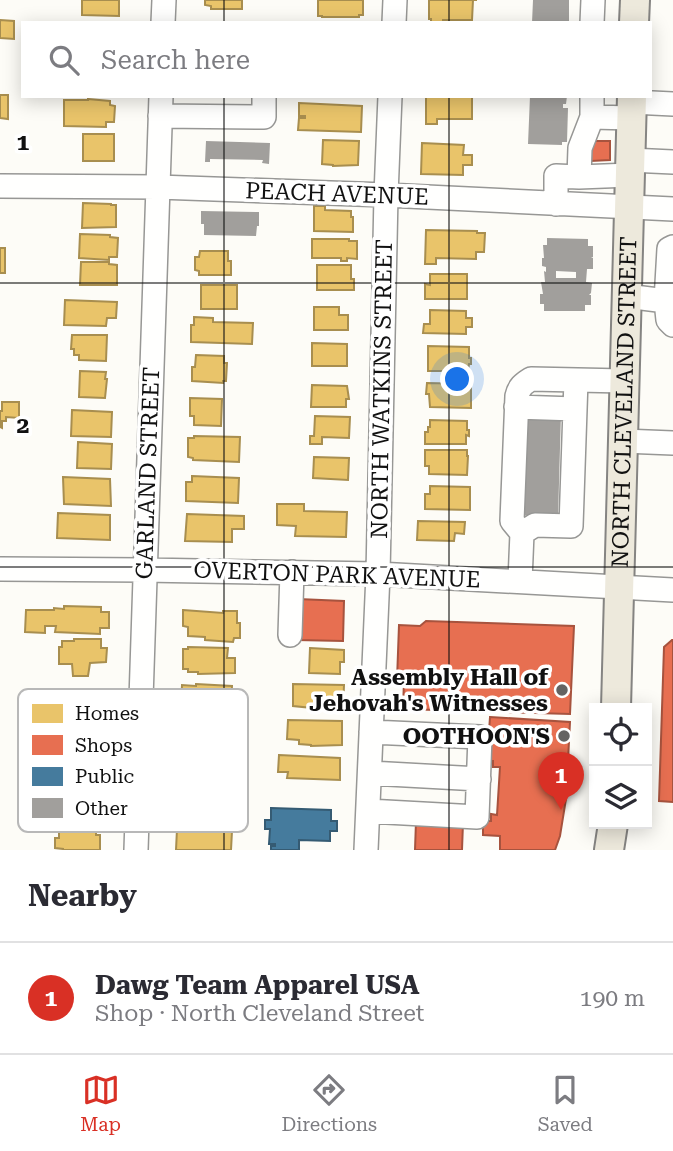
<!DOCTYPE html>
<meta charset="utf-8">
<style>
body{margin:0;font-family:"Roboto Serif",serif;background:#f2f2f3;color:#2b2b33}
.controls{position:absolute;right:21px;bottom:21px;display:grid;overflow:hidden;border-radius:0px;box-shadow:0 4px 18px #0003}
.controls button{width:63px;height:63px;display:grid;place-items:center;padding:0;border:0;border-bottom:2px solid #e1e1e2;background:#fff;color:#2b2b33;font:35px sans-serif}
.you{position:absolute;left:458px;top:380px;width:24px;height:24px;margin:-18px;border:5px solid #fff;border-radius:50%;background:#1a73e8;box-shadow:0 0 0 10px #1a73e833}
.badge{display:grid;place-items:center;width:46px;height:46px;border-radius:50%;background:#d93025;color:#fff;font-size:23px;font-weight:700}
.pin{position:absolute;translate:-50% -58px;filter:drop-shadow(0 2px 4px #0008)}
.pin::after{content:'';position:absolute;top:37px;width:24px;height:21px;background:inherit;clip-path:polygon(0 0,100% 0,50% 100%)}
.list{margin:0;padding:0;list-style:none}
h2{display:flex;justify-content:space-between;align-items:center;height:91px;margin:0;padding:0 28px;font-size:30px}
h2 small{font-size:23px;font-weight:400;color:#7c7c81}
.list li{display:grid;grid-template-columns:46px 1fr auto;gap:21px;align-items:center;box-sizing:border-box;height:112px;padding:0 28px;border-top:2px solid #e1e1e2}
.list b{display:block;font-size:26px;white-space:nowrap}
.list p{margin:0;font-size:23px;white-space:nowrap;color:#7c7c81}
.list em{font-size:23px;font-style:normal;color:#7c7c81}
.icon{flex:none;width:38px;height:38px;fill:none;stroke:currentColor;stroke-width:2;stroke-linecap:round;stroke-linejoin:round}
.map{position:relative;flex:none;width:673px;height:850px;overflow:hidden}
.search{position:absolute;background:#fff;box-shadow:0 4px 18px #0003;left:21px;right:21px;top:21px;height:77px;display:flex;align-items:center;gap:18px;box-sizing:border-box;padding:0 24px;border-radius:0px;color:#7c7c81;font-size:26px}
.sheet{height:203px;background:#fff}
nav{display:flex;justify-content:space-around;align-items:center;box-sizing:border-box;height:98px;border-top:2px solid #e1e1e2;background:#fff;font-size:19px;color:#7c7c81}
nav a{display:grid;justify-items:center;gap:4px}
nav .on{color:#d93025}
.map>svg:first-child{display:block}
</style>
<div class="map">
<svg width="673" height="850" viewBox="0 0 673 850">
<rect width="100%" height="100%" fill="#fdfcf7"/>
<!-- homes -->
<path fill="#e9c46a" stroke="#a88e4f" stroke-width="2" d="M82 0H119V16L82 15Z
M205 0H242V9H211V6L205 5Z
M318 0H363V15H359V17H322V16H318Z
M429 0H477H473L472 20H443V23H431V19H429Z
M0 20 14 21V39L0 38Z
M0 95H8V119L0 118Z
M426 96H472V119H437V124H426Z
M88 99 110 101V105L115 106 114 122H106V127L64 126V100H88Z
M299 103 362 106 361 132 298 130 299 118H305V116H299Z
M83 134H114V161H83Z
M323 140 359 141 358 165 333 166V165L322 164Z
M422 143 464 145 463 155H472V165H463V175L421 174Z
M83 203 111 204V205H116V227L82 228Z
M314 206H325V210L351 211V217H353V232L314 231Z
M426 230 477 231V233H485L484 252H476V259L436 258V264H425Z
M80 234 110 235V237L118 238 117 257H109V260L79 258Z
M312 239H349V241H357V259L347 258V261H341V258H312Z
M0 248H5V273H0Z
M200 251H228V261H231V275H199V271L195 270V257H199Z
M81 262H109V264L117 265V285H80Z
M317 265H351V279H354V290H317Z
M430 274H467V299H425V284L430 285Z
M201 285H237V309H201Z
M65 300 117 302 116 318H107L106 326 64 325Z
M314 307H339V315H348V330H314Z
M430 310 466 311V318H472V327H466V334L423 333 424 324H430Z
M194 317 213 318V322L253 323 252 344 191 342V325H194Z
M72 335H107L106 361 79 360V355H74V349H71Z
M312 343 347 344V366H312Z
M428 346 469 347V358H471V364H469L468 371H428Z
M196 355 224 356V363H227L226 381H223V383L192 381V367H195Z
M80 371 106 372 105 379H107L105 398 79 397Z
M427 383 471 384V408L430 407 429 394H426Z
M312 385 347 386 349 399H346V407H311Z
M190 398 222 399 221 426 194 425V416H190Z
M2 402H19V418L6 417V421H2V428L0 427V411H2Z
M72 410 112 412 111 437 71 436Z
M315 416 350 417 349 438 322 437V444H310V436H314Z
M430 420 467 421V430H469V436L466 435V444H425V432H428V427H430Z
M194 436 240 437 239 462 193 460V458L188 457V438H194Z
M78 442 112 444 111 469 77 468Z
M425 450H467V456H468L467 475 429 474V466H425Z
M314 457 349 458 348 480 313 478Z
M192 476 239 478 238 503 186 501V482H192Z
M63 477 110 479 111 506 64 504Z
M430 486 470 487V510L425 509V494H430Z
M277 504H304V511L347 512 346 537 295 536 296 526 277 525Z
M58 513 110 515V540L57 538Z
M187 514 244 516V529H232V542L185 541Z
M418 521 465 522 464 534 455 533 454 541 417 540Z
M64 606 101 607V612H109V628H100V634L55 632 56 626H45V633L25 632 26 610H54V608L64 609Z
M183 610 223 613V611H237V623H240V638H234L233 642 205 640V637L188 636V627L183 626Z
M74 639H101V648H107L106 662 90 663 88 676H73L72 664H59V647H62V641H74Z
M188 647 228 648 227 658H235V673L198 674V672H188V669H183V649H188Z
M310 648 344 650V662H340V674L309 673Z
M196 684 232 686 231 706H223V709L181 706 182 685 196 686Z
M293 684 344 685 343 709 312 710V708L293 706Z
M288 720 342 721V745L311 746V745L299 744V740L287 739Z
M279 755 340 758V780L287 778 288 772H278Z
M70 823 96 825V835H100V850H63V849L55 848V838H59V824H70Z
M191 828 232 831 231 850H176L177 829 191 830Z"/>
<!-- shops -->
<path fill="#e76f51" stroke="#a7533e" stroke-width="2" d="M591 141H610V160L591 161Z
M298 599 344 601 343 641 297 640Z
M426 621 574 626 570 714 403 709 404 680H397L399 625 420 626Z
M672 640H673V802L659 801 664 647Z
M490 717 570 722 566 799 560 836 555 850H500V836L483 835V821H491V814L497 815 500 767H493V761H487Z
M416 821 463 823 462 850H415Z"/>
<!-- public -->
<path fill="#457b9d" stroke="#355b73" stroke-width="2" d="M271 808 331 810V821H337V831H330V841L299 840V850H271V846H275V844H269L270 829H265V820H271Z"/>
<!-- building -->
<path fill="#a19f9c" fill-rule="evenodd" d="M533 0H569V23H532Z
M530 96H567L566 104H563V108H568L567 142H562V145L528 144Z
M206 141 270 143 269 164 262 163 263 160 210 159V162H205Z
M201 211 259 212V226H257L256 236 204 235V224H201Z
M547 238 588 239V246H593V257H591L593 258V269H587L586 282 592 283 591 293 589 295H591V305H585V311H544V304H540V294H543L541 282H545L544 271 546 272V267L542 266V258H544L543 245H547ZM556 271 576 272V278H556Z
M523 413H561L558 518 520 515Z"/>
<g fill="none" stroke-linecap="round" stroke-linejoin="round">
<defs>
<path id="minor" d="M163 23 164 0
M394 23 395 0
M592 23 593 0
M592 96V117L632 118
M632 102 673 104
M160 116 264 117V96
M592 117 580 148 579 177 630 175
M630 160 673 162
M0 186 158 187 386 195 673 209
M556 204V176L579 177
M626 296 666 301 669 249 673 247
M666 301 668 320 673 325
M516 407 575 409
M623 441 673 443
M522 533 535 525 571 526 576 380
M0 569 144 570 378 574 673 590
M520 581 522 533 512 521 517 396C519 387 523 384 531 379L624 381
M290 635 292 572
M370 773 479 779
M368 811 477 817 480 737 371 732
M136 850 161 96
M366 850 378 574 386 195 390 96"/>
<g id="major">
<path d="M634 23 635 0"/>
<path id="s1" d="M616 708 632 96"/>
<path d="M609 850 613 824"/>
</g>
</defs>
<!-- minor casing -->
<use href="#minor" stroke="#979795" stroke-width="26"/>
<!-- major casing -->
<use href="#major" stroke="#858482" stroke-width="32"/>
<!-- minor -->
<use href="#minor" stroke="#fffffe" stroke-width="23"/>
<!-- major -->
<use href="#major" stroke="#ede9dc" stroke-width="28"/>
</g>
<!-- grid -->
<path fill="none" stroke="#111" stroke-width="2" stroke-opacity="0.55" d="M224 0V23M449 0V23M224 96V850M449 96V850M0 283H673M0 567H673"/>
<!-- markers -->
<g fill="#646362" stroke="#fff" stroke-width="2.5">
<circle cx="562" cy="690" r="7"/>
<circle cx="564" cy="736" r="7"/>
</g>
<g text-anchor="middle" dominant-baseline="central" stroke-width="7" stroke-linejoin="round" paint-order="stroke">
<!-- street labels -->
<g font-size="23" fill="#111" stroke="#fff">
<text transform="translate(337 194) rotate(2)">PEACH AVENUE</text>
<text transform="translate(382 389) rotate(-89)">NORTH WATKINS STREET</text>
<text stroke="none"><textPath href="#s1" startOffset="306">NORTH CLEVELAND STREET</textPath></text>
<text transform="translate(148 473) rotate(-88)">GARLAND STREET</text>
<text transform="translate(337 575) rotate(2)">OVERTON PARK AVENUE</text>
</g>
<!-- poi labels -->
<g font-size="23" font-weight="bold" fill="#111" stroke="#fff" text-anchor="end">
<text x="548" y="677">Assembly Hall of<tspan x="548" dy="26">Jehovah's Witnesses</tspan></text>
<text x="550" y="736">OOTHOON'S</text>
</g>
</g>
<!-- legend -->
<rect x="18" y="689" width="230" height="143" rx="10" fill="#fff" stroke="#b8b8b8" stroke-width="2"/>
<rect x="32" y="704" width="31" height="19" fill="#e9c46a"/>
<rect x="32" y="735" width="31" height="20" fill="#e76f51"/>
<rect x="32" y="767" width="31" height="19" fill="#457b9d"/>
<rect x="32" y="798" width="31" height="20" fill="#a19f9c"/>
<g font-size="19" fill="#111">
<text x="75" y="720">Homes</text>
<text x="75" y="752">Shops</text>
<text x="75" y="783">Public</text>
<text x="75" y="815">Other</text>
</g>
<g font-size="23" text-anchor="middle" font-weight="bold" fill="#111" stroke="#fff" stroke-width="7" stroke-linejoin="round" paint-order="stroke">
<text x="23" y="150">1</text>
<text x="23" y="433">2</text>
</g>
</svg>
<div class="controls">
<button><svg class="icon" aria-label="locate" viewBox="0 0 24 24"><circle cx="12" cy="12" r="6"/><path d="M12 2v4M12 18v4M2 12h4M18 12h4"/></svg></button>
<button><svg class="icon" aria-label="layers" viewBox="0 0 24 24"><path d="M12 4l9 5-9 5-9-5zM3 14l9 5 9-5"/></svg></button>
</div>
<div class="you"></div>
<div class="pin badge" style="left:561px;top:810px">1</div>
<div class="search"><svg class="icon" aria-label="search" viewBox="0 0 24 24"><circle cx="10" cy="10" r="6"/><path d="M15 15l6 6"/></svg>Search here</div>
</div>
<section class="sheet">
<h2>Nearby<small></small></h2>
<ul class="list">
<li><span class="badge">1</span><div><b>Dawg Team Apparel USA</b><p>Shop · North Cleveland Street</p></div><em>190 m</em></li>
</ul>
</section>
<nav>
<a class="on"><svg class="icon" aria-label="map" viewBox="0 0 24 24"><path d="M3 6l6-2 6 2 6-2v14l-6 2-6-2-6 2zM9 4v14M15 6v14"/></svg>Map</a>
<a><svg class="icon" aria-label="directions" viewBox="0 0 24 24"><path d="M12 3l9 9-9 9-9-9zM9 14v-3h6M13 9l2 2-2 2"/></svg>Directions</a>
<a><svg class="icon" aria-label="saved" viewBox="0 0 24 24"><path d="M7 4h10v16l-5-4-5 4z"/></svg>Saved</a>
</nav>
